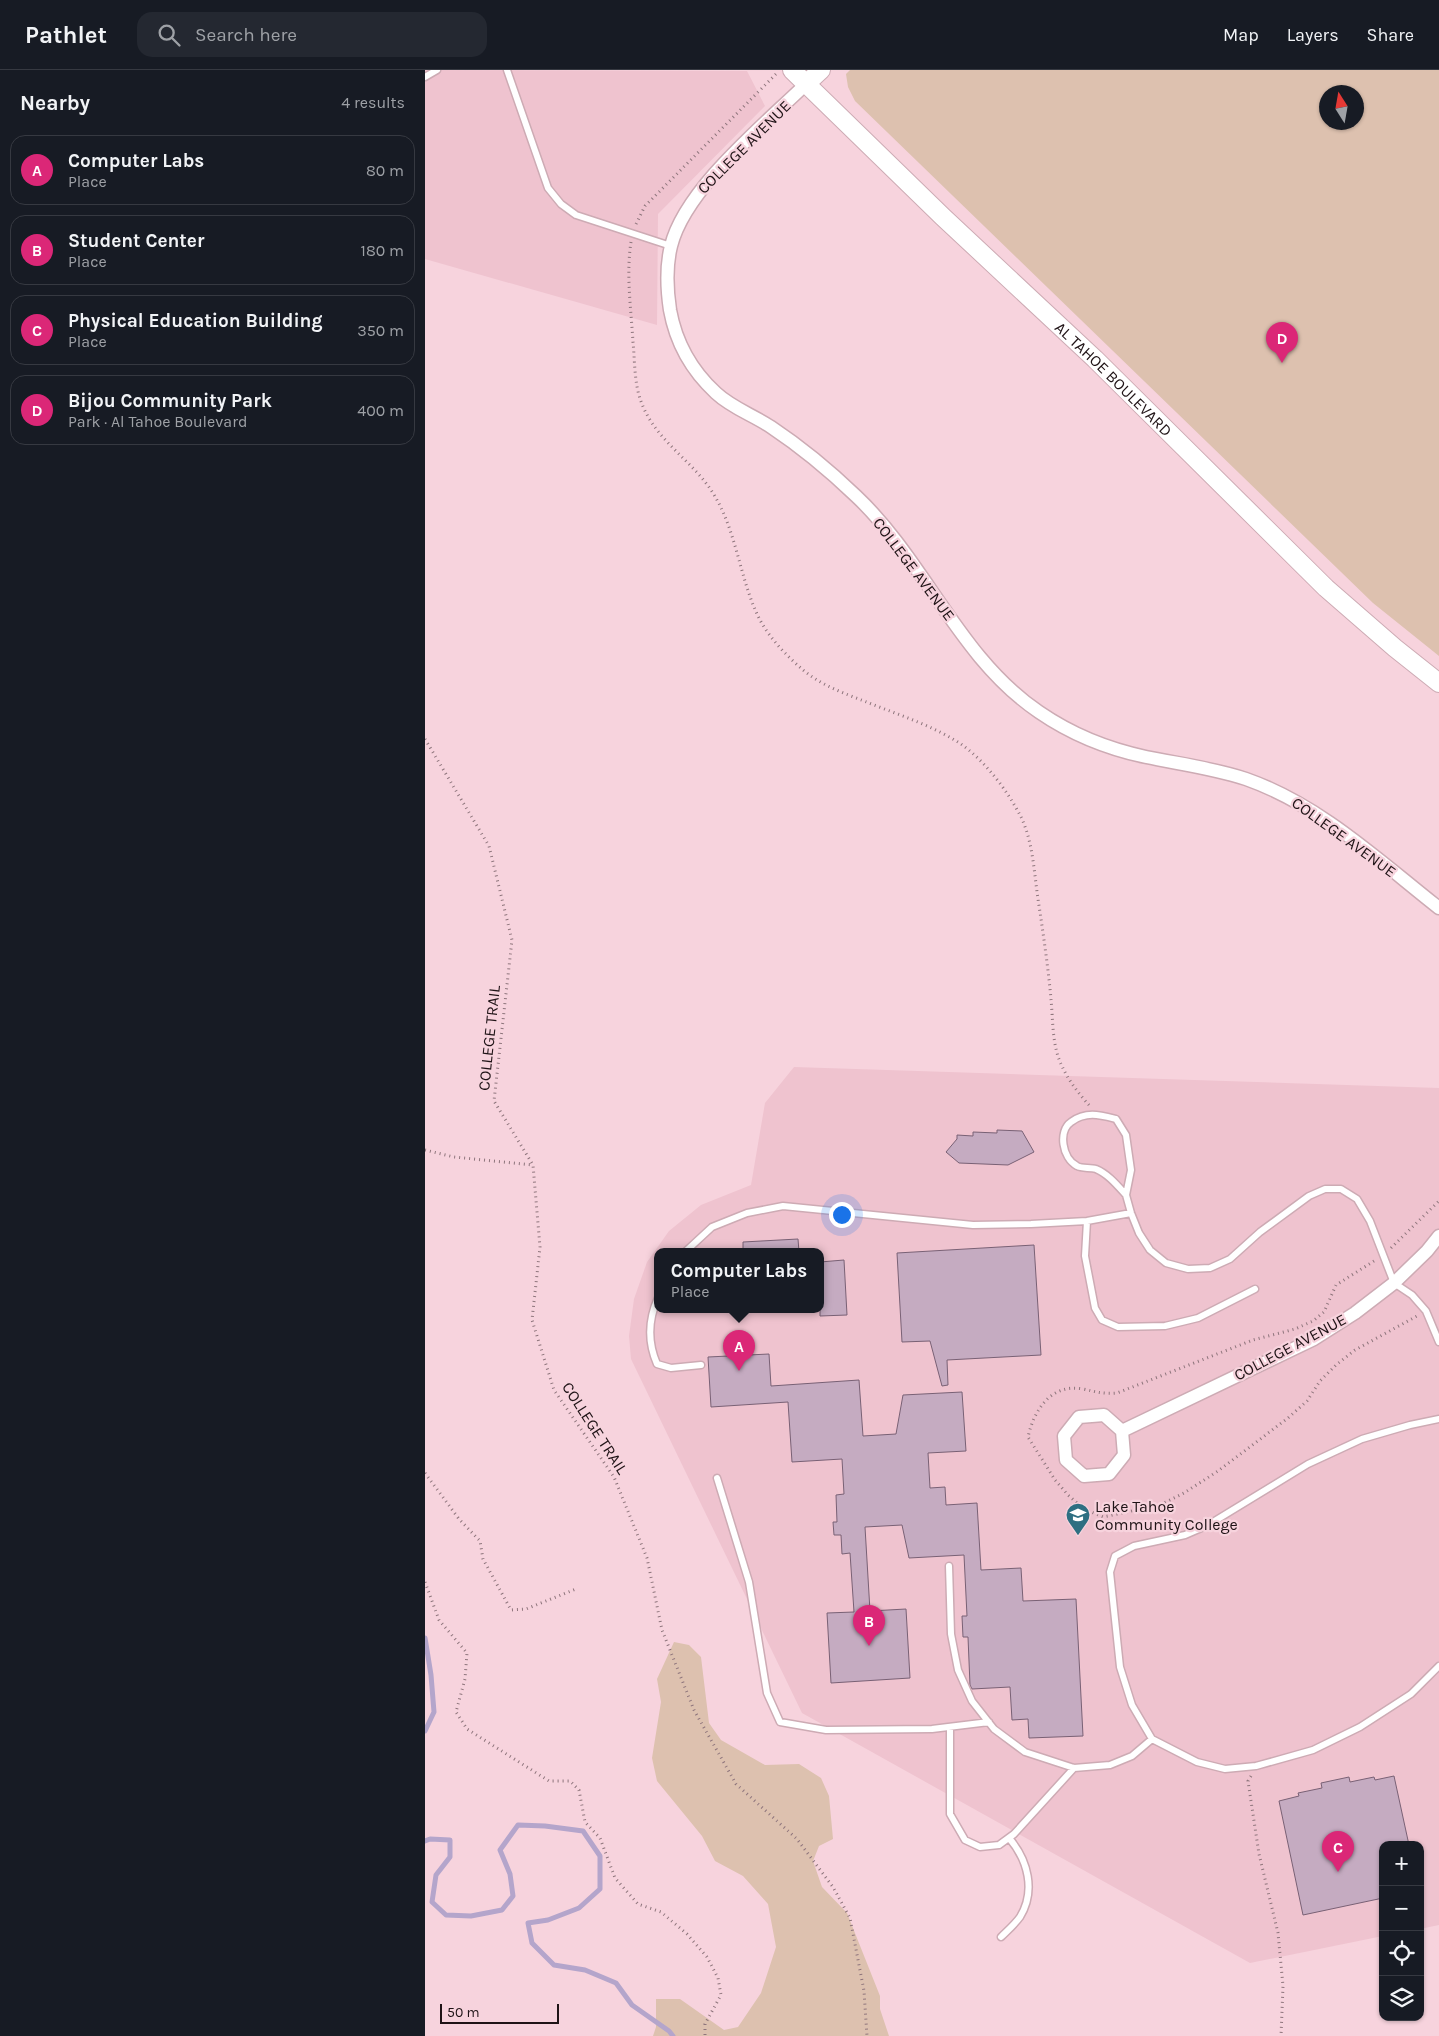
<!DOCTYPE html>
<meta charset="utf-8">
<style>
body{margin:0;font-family:Karla,sans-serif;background:#242831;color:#f1f3f6}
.controls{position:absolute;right:15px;bottom:15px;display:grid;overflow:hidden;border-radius:10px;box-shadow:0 1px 4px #0004}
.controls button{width:45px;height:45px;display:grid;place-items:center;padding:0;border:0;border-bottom:1px solid #363941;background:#171b24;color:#f1f3f6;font:25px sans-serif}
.compass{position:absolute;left:894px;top:15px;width:45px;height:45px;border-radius:50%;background:#171b24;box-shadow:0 1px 4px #0004;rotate:349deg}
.scale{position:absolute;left:15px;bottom:12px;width:119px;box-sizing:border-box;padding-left:5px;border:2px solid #1f1316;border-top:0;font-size:14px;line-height:18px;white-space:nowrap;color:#1f1316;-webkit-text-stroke:4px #f7d3dd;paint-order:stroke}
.you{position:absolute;left:416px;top:1144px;width:18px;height:18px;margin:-12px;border:4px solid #fff;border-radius:50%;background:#1a73e8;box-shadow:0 0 0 8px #1a73e833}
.badge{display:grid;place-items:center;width:32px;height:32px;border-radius:50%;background:#db2777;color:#fff;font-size:16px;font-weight:700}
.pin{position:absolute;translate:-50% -41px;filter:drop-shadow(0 1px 2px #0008)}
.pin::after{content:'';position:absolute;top:26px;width:18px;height:15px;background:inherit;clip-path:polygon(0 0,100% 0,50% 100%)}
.popup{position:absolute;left:229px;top:1178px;width:170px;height:65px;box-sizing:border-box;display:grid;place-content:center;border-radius:10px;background:#171b24;filter:drop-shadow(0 1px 4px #0005);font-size:16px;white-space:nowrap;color:#9ea1a6}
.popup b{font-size:19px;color:#f1f3f6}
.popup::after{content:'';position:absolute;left:50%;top:100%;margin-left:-10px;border:10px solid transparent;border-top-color:#171b24}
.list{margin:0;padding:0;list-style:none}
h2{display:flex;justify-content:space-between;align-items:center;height:65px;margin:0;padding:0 20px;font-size:21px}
h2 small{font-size:16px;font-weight:400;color:#9ea1a6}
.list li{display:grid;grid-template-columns:32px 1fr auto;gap:15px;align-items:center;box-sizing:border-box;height:70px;margin:0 10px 10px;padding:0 10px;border:1px solid #363941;border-radius:15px}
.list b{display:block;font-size:19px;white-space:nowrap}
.list p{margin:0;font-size:16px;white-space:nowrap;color:#9ea1a6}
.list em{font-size:16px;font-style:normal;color:#9ea1a6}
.icon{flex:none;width:28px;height:28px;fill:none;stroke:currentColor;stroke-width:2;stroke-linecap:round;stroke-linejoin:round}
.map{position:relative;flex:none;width:1014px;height:1966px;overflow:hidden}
header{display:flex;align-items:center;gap:30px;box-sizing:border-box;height:70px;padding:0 25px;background:#171b24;border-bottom:1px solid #363941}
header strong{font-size:24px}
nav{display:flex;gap:28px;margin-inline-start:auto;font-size:18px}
.search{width:350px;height:45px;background:#242831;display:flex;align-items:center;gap:12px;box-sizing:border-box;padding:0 18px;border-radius:15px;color:#9ea1a6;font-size:19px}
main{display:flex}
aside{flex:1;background:#171b24}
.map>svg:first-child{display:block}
</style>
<header>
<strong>Pathlet</strong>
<div class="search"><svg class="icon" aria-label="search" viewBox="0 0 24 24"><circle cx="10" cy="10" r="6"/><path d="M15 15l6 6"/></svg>Search here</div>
<nav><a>Map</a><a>Layers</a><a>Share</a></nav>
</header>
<main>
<aside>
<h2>Nearby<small>4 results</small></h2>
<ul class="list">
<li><span class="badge">A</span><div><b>Computer Labs</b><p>Place</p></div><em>80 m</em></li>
<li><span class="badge">B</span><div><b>Student Center</b><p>Place</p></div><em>180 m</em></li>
<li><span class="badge">C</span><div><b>Physical Education Building</b><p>Place</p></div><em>350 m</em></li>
<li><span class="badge">D</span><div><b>Bijou Community Park</b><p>Park · Al Tahoe Boulevard</p></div><em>400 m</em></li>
</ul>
</aside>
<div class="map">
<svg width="1014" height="1966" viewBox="0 0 1014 1966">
<rect width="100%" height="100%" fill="#f7d3dd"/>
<!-- built -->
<path fill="#efc3cf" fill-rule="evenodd" d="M0 0 322 1 340 36 233 144 232 255 0 189Z
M369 997 1014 1018V1855L995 1859V1775H958V1866L825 1893 377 1643 206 1289 204 1266 209 1229 222 1192 244 1161 276 1135 326 1115 340 1033ZM233 1182H395V1240H233Z"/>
<!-- green -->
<path fill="#ddc1af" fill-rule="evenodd" d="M425 0H1014V586L948 533 430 31 423 17 421 4ZM902 22H932V52H902Z
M249 1572 264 1575 276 1587 284 1653 296 1670 340 1695 374 1694 396 1708 404 1726 408 1769 394 1776 388 1791 397 1817 422 1843 455 1926V1939L464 1966H228L231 1957V1929H255L299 1960 313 1957 336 1923 351 1877 343 1834 318 1806 290 1791 277 1766 232 1711 227 1688 236 1632 232 1609Z"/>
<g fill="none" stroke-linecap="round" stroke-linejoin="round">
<!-- stream -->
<path stroke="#b4a5cb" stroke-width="5" d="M0 1568 6 1605 9 1642 0 1661
M0 1771 5 1769 25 1770V1787L11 1805 7 1832 21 1845 46 1846 77 1840 88 1826 85 1804 75 1780 93 1755 120 1756 158 1761 175 1786V1819L154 1838 123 1850 103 1853 107 1873 129 1895 160 1900 191 1913 207 1935 244 1961 248 1966"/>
</g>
<!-- building -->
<path fill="#c5abc1" stroke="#796175" d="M572 1060 597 1061 609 1082 583 1095 534 1093 521 1082 532 1069V1065L548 1066V1062L572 1063Z
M373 1169 374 1182H318V1172Z
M609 1175 616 1285 522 1290 523 1315 517 1316 505 1271 477 1272 472 1183Z
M419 1190 422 1245 395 1246V1192Z
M344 1284 346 1316 434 1310 438 1366 471 1364 478 1325 537 1322 541 1381 503 1383 505 1418 520 1417 521 1435 552 1433 556 1500 596 1498 598 1531 651 1529 658 1666 604 1668 603 1649 587 1650 585 1617 547 1619 545 1615 543 1567H538L537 1546H542L539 1485 484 1488 477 1455 440 1457 445 1541 481 1539 485 1608 406 1613 402 1543 429 1542 425 1483 417 1484 416 1465H409L408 1452H412L411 1425 419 1424 417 1389 367 1392 363 1332 286 1337 283 1287Z
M969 1706 984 1775H958V1828L878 1845 854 1731 874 1726 873 1723 897 1718 896 1713 924 1707 925 1712 949 1707 950 1710Z"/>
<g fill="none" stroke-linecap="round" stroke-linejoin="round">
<defs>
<path id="lane" d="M82 0 123 118 136 134 151 145 246 176
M0 7 12 0
M701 1125C692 1115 683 1104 671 1099 665 1097 657 1099 652 1096 637 1088 633 1061 646 1052 661 1041 675 1045 691 1049L701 1065 706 1100 701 1125 706 1143 714 1163 725 1180 741 1193 763 1199 785 1198 805 1189 835 1162 884 1126 900 1119H916L932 1129 945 1151 969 1213 987 1225 1001 1241 1014 1272
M662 1151 660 1186 670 1238 677 1250 693 1257 740 1256 773 1248 830 1219
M260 1182 287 1157 322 1143 358 1136 548 1155 606 1154 662 1151 706 1143
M233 1228C223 1250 223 1273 232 1294L246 1298 276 1295
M1014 1349 985 1355 937 1369 883 1394 783 1455 760 1465 709 1476 690 1486 685 1502 695 1597 707 1635 727 1669 772 1692 800 1699 831 1696 888 1680 935 1657 986 1624 1014 1596
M292 1408 324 1512 342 1623 355 1652 401 1660 507 1659 564 1652
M524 1496 526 1564 533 1600 547 1631 569 1659 600 1682 649 1698 685 1695 707 1686 727 1669
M525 1657V1744L540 1770 555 1777 574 1775 589 1764 649 1698
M576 1867C582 1861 590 1854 595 1847 611 1821 603 1790 584 1768"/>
<path id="street" d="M381 14C339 55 260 119 246 176 241 196 242 220 245 240 251 273 266 300 291 323 307 338 328 345 346 357 376 377 405 401 431 426 500 491 534 588 614 642 646 664 683 679 721 687 755 694 788 698 821 709 895 735 953 790 1014 838
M679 1345 697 1361 699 1385 684 1404 659 1406 641 1390 639 1366 654 1347Z
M697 1361 889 1269 930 1243 969 1213 1002 1181 1014 1166"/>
<g id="secondary">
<path id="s1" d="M367 0 518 147 670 289 901 518 970 578 1014 613"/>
<path d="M381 14 396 0"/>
</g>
</defs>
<!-- lane casing -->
<use href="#lane" stroke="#cdabb4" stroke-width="9"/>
<!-- street casing -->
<use href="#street" stroke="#cdabb4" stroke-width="15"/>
<!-- secondary casing -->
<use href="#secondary" stroke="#cdabb4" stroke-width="20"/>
<!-- path -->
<path stroke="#8e757c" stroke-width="3" stroke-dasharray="1 4" stroke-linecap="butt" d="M211 154 220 136 353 2
M206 172C201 204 206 239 208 272 210 292 209 315 217 334 231 370 265 389 286 420 312 459 314 508 334 548 344 568 362 586 378 600 396 615 418 623 439 631 471 644 507 655 536 674 561 692 582 720 596 747 608 772 609 802 613 829 618 862 623 896 626 929 628 950 627 977 637 996 643 1010 654 1024 664 1035
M0 669 64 776 87 870 69 1031 108 1095 115 1177 107 1250 129 1320 189 1407 222 1488 237 1560 269 1640 311 1714 372 1769 408 1817 425 1848 439 1921 442 1966
M0 1080 29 1087 108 1095
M966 1178 1014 1131
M949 1191 911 1215 899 1242 888 1251 870 1259 828 1270 692 1323C677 1324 672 1322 658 1319 626 1313 609 1340 603 1367L630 1410 643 1425 659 1439 678 1447 735 1435 759 1423 793 1401 863 1348 882 1331 895 1311 911 1295 930 1280 992 1246
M0 1403 34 1449 55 1471 58 1489 86 1540 101 1539 151 1519
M0 1512 14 1550 42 1583 40 1609 31 1642 42 1659 124 1711H145L154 1720 160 1752 175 1768 190 1808 213 1834 236 1842 262 1864 282 1887 293 1908 296 1925 280 1954V1966
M826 1706 823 1711 834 1784 853 1863 858 1916 856 1966"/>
<!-- lane -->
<use href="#lane" stroke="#fff" stroke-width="6"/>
<!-- street -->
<use href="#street" stroke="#fff" stroke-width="12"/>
<!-- secondary -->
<use href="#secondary" stroke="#fff" stroke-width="18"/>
</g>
<!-- icons -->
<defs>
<symbol id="university-pin" viewBox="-11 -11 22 30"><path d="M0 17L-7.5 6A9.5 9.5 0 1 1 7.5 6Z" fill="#2e6f82" stroke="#f7d3dd"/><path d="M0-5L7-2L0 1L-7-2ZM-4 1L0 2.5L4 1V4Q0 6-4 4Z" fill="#fff"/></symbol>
</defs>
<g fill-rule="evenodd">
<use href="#university-pin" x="639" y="1431" width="28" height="38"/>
</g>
<g text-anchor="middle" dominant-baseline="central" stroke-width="4.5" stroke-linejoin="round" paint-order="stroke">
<!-- street labels -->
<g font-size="16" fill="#1f1316" stroke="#f7d3dd">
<text transform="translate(319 77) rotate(-45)">COLLEGE AVENUE</text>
<text stroke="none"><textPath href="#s1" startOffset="446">AL TAHOE BOULEVARD</textPath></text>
<text transform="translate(489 499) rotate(53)">COLLEGE AVENUE</text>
<text transform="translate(919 767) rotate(36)">COLLEGE AVENUE</text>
<text transform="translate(64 968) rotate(-84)">COLLEGE TRAIL</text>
<text transform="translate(865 1277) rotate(-28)">COLLEGE AVENUE</text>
<text transform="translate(170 1358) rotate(57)">COLLEGE TRAIL</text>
</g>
<!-- poi labels -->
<g font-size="16" fill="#1f1316" stroke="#f7d3dd" text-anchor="start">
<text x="670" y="1436">Lake Tahoe<tspan x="670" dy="18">Community College</tspan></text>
</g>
</g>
</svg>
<div class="controls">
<button>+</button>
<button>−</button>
<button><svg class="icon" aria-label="locate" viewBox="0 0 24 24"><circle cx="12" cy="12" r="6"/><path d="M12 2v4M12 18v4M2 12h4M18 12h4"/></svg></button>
<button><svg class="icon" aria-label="layers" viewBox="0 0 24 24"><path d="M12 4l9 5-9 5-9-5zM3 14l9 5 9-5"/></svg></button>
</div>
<svg class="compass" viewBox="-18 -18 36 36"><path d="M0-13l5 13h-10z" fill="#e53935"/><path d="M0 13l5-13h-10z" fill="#9ea1a6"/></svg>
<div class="scale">50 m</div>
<div class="you"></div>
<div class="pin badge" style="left:314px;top:1301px">A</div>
<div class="popup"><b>Computer Labs</b>Place</div>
<div class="pin badge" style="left:444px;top:1576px">B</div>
<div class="pin badge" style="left:913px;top:1802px">C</div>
<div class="pin badge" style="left:857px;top:293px">D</div>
</div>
</main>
